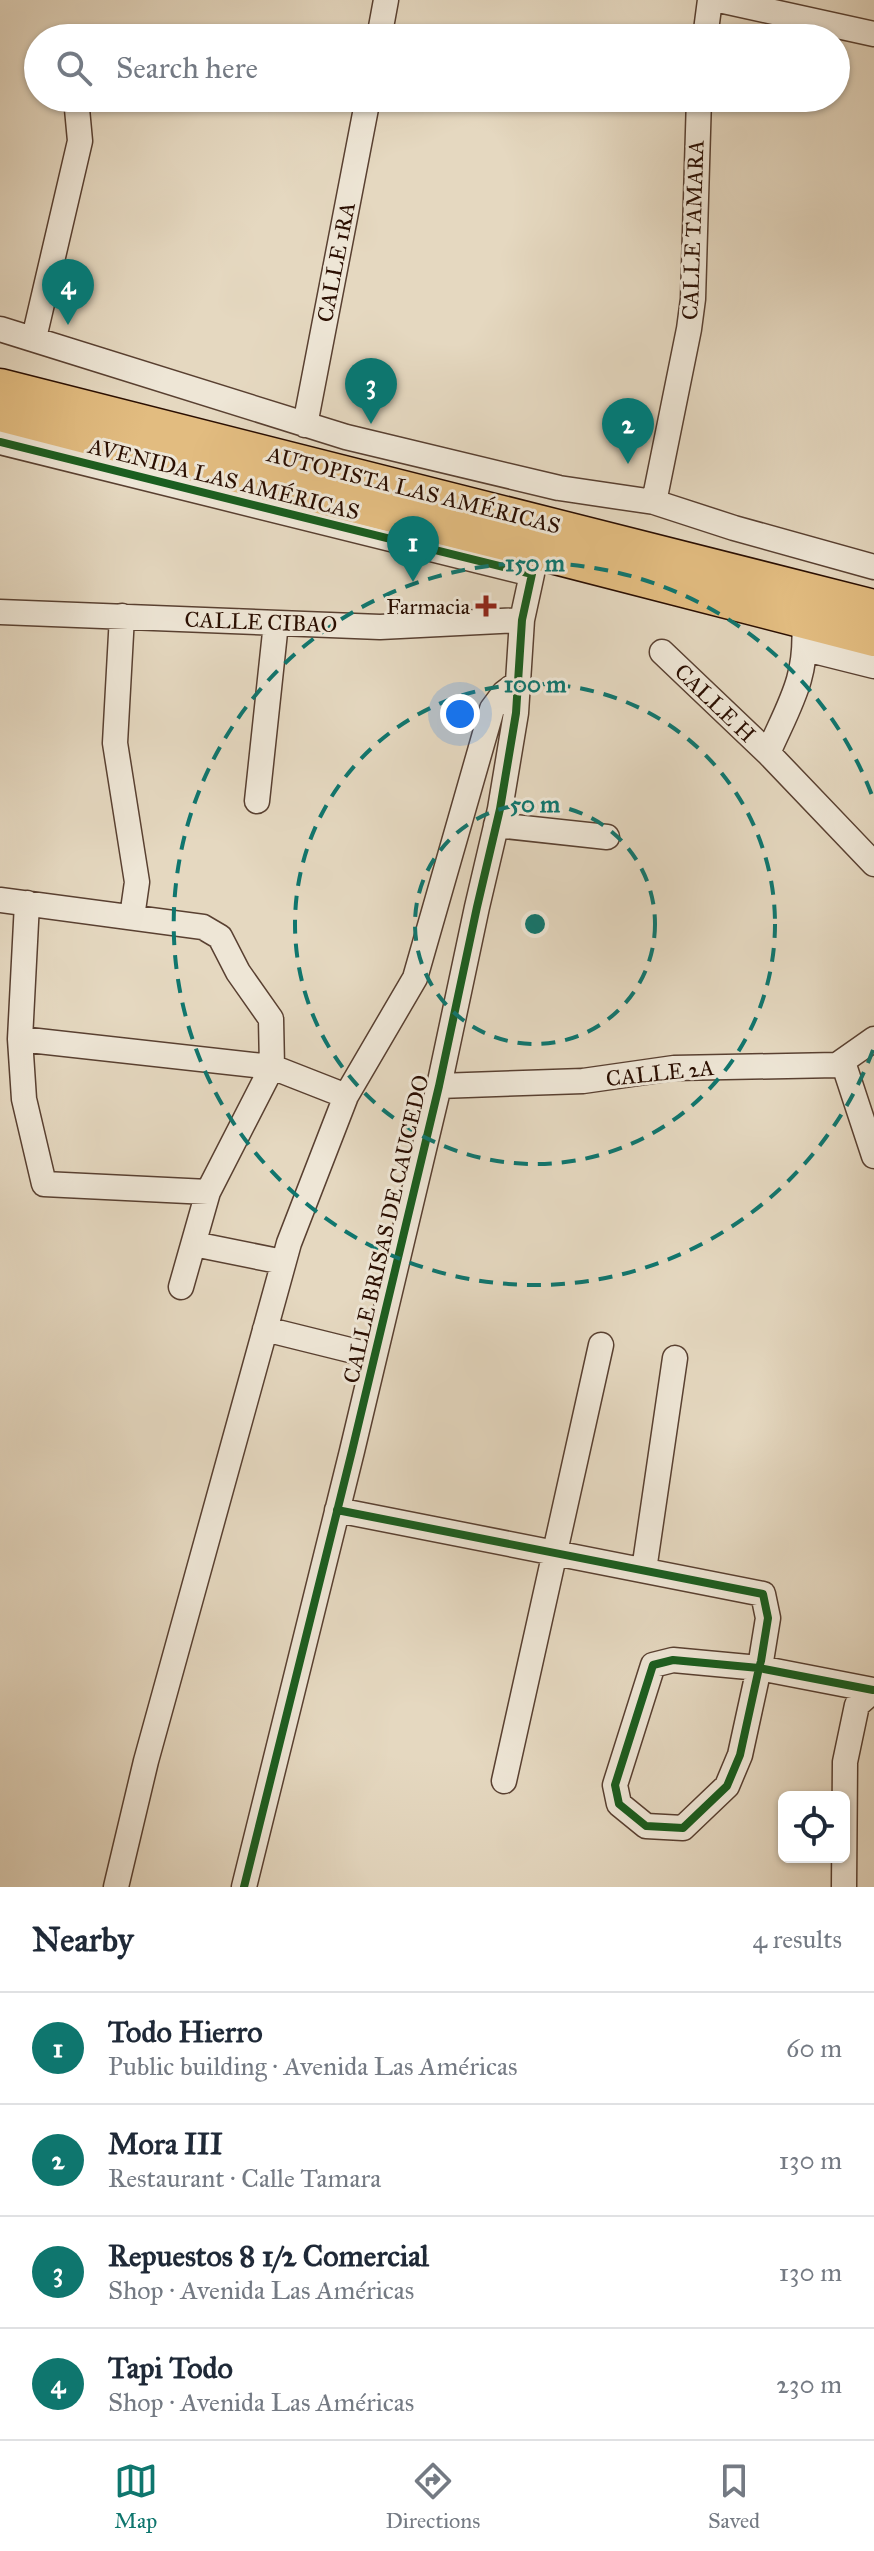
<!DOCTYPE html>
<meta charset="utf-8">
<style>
body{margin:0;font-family:"IM FELL Great Primer",serif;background:#f6f6f7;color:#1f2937}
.controls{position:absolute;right:24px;bottom:24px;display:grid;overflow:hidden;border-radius:12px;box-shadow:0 2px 6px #0004}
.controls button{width:72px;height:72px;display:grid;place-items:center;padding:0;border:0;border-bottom:2px solid #e0e1e3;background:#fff;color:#1f2937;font:40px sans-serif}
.you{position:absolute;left:460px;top:714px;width:28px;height:28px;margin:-20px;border:6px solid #fff;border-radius:50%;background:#1a73e8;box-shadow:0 0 0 12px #1a73e833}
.badge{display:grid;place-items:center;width:52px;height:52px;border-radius:50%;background:#0f766e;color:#fff;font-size:26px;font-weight:700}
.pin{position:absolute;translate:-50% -66px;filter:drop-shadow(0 2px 4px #0008)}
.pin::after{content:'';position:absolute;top:42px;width:28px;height:24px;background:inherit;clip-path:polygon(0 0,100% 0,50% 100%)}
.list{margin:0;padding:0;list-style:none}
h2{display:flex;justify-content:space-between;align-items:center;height:104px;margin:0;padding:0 32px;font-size:34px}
h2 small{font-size:26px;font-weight:400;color:#747a83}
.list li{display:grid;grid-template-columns:52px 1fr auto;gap:24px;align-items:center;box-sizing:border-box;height:112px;padding:0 32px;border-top:2px solid #e0e1e3}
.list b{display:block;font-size:30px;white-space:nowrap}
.list p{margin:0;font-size:26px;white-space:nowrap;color:#747a83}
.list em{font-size:26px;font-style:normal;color:#747a83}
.icon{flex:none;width:44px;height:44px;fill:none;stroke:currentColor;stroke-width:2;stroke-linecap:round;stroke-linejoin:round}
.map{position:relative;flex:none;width:874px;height:1887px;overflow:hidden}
.search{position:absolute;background:#fff;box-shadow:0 2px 6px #0004;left:24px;right:24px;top:24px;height:88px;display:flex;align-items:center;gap:20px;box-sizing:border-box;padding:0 28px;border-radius:44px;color:#747a83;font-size:30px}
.sheet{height:552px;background:#fff}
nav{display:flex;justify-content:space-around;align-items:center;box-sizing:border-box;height:112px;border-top:2px solid #e0e1e3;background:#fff;font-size:22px;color:#747a83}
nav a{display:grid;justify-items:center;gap:4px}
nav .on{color:#0f766e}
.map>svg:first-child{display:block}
</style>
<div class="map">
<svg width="874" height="1887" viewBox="0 0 874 1887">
<rect width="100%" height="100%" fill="#e5d8c0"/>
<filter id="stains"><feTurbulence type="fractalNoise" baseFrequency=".0025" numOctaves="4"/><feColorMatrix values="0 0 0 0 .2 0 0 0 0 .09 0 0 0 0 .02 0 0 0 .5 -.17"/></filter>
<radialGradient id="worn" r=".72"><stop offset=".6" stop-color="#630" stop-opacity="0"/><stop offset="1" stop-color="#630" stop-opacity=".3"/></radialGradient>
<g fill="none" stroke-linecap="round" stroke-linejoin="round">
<defs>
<path id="minor" d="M719 0 874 34
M379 38 386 0
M705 38 710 0
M0 329 346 437 559 488 654 502 734 528 874 567
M34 338 80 141 76 98
M305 425 368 98
M0 442 532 574 522 620 516 713 500 809 477 907 439 1086 352 1451 244 1887
M654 502 689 329 693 299 699 98
M0 612 380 627 522 620
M122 616 115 743 137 882 132 917
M806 649 874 666
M662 652 768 753 874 864
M768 753C790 703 808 678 804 622
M257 801 276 623
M496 825 607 837
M0 900 203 927 220 937 238 972 271 1019 272 1067 208 1192 181 1287
M27 903 20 1039 24 1099 44 1184 208 1192
M20 1039 272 1067 346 1096
M843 1062 874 1156
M439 1086 583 1081 674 1068 837 1065 874 1039
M194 1244 283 1262
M265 1329 374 1356
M337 1510 763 1594 768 1618 761 1661 759 1668 740 1755 727 1786 683 1828 646 1826 619 1804 615 1785 653 1665 673 1660 759 1668 873 1690
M644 1570 675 1358
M504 1781 601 1345
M116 1887 146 1761 289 1243 346 1096 415 978 492 709 504 693 516 684
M844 1887 845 1762 857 1705 874 1690"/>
<path id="highway" d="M0 386 874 607
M0 414 874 639"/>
</defs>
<!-- minor casing -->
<use href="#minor" stroke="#594031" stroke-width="27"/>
<!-- highway casing -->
<use href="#highway" stroke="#2a0e01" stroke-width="37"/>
<!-- minor -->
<use href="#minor" stroke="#eee6d6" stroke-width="24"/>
<!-- highway -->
<use href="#highway" stroke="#e2bc80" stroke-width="34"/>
<defs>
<path id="cycleway" d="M0 442 532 574 522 620 516 713 500 809 477 907 439 1086 352 1451 244 1887
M337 1510 763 1594 768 1618 761 1661 759 1668 740 1755 727 1786 683 1828 646 1826 619 1804 615 1785 653 1665 673 1660 759 1668 873 1690"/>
</defs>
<!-- cycleway casing -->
<use href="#cycleway" stroke="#eee6d6" stroke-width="13"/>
<!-- cycleway -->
<use href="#cycleway" stroke="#1b5e20" stroke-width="8"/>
</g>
<!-- distance rings -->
<g fill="none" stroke="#0f766e" stroke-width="4" stroke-dasharray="14 10">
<circle cx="535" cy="924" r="120"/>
<circle cx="535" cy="924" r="240"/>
<path d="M873 1050A361 361 0 1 1 873 798"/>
</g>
<!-- markers -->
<path fill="#8f2418" stroke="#eee6d6" stroke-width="3" d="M482 594h8v8h8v8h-8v8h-8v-8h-8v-8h8z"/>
<g text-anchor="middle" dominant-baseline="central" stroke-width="6" stroke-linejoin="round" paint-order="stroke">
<!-- street labels -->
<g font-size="22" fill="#2a0e01" stroke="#eee6d6">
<text transform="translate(693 230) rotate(-88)">CALLE TAMARA</text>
<text transform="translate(336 262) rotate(-79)">CALLE 1RA</text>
<text transform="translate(224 479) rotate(14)">AVENIDA LAS AMÉRICAS</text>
<text transform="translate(414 490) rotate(14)">AUTOPISTA LAS AMÉRICAS</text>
<text transform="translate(261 622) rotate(2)">CALLE CIBAO</text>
<text transform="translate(715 703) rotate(44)">CALLE H</text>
<text transform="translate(660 1073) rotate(-6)">CALLE 2A</text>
<text transform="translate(386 1229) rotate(-77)">CALLE BRISAS DE CAUCEDO</text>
</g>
<!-- poi labels -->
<g font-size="22" fill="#2a0e01" stroke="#eee6d6" text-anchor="end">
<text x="470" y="606">Farmacia</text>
</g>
</g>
<circle cx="535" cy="924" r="12" fill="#0f766e" stroke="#eee6d6" stroke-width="4"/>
<g font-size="24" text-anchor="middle" font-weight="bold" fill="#0f766e" stroke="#eee6d6" stroke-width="6" stroke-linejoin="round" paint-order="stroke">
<text x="535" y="571">150 m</text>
<text x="535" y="692">100 m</text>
<text x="535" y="812">50 m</text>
</g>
<rect width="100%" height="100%" filter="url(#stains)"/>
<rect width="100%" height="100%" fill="url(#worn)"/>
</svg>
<div class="controls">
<button><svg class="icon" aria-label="locate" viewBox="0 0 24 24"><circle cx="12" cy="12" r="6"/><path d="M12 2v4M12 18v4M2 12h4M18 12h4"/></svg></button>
</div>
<div class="you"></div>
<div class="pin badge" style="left:413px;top:582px">1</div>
<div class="pin badge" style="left:628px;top:464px">2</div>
<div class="pin badge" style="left:371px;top:424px">3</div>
<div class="pin badge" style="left:68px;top:325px">4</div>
<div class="search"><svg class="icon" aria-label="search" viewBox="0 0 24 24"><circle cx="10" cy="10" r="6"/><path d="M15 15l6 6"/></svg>Search here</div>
</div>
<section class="sheet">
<h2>Nearby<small>4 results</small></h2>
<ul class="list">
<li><span class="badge">1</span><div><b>Todo Hierro</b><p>Public building · Avenida Las Américas</p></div><em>60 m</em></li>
<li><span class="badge">2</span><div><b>Mora III</b><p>Restaurant · Calle Tamara</p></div><em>130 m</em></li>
<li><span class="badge">3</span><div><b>Repuestos 8 1/2 Comercial</b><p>Shop · Avenida Las Américas</p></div><em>130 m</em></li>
<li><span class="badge">4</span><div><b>Tapi Todo</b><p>Shop · Avenida Las Américas</p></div><em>230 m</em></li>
</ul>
</section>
<nav>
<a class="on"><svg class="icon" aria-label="map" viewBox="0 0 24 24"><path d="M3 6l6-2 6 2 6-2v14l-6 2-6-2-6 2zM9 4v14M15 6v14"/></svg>Map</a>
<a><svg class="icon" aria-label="directions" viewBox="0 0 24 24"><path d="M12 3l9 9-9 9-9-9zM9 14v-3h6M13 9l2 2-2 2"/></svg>Directions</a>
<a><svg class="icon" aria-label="saved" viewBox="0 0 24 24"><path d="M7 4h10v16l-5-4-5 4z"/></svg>Saved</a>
</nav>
